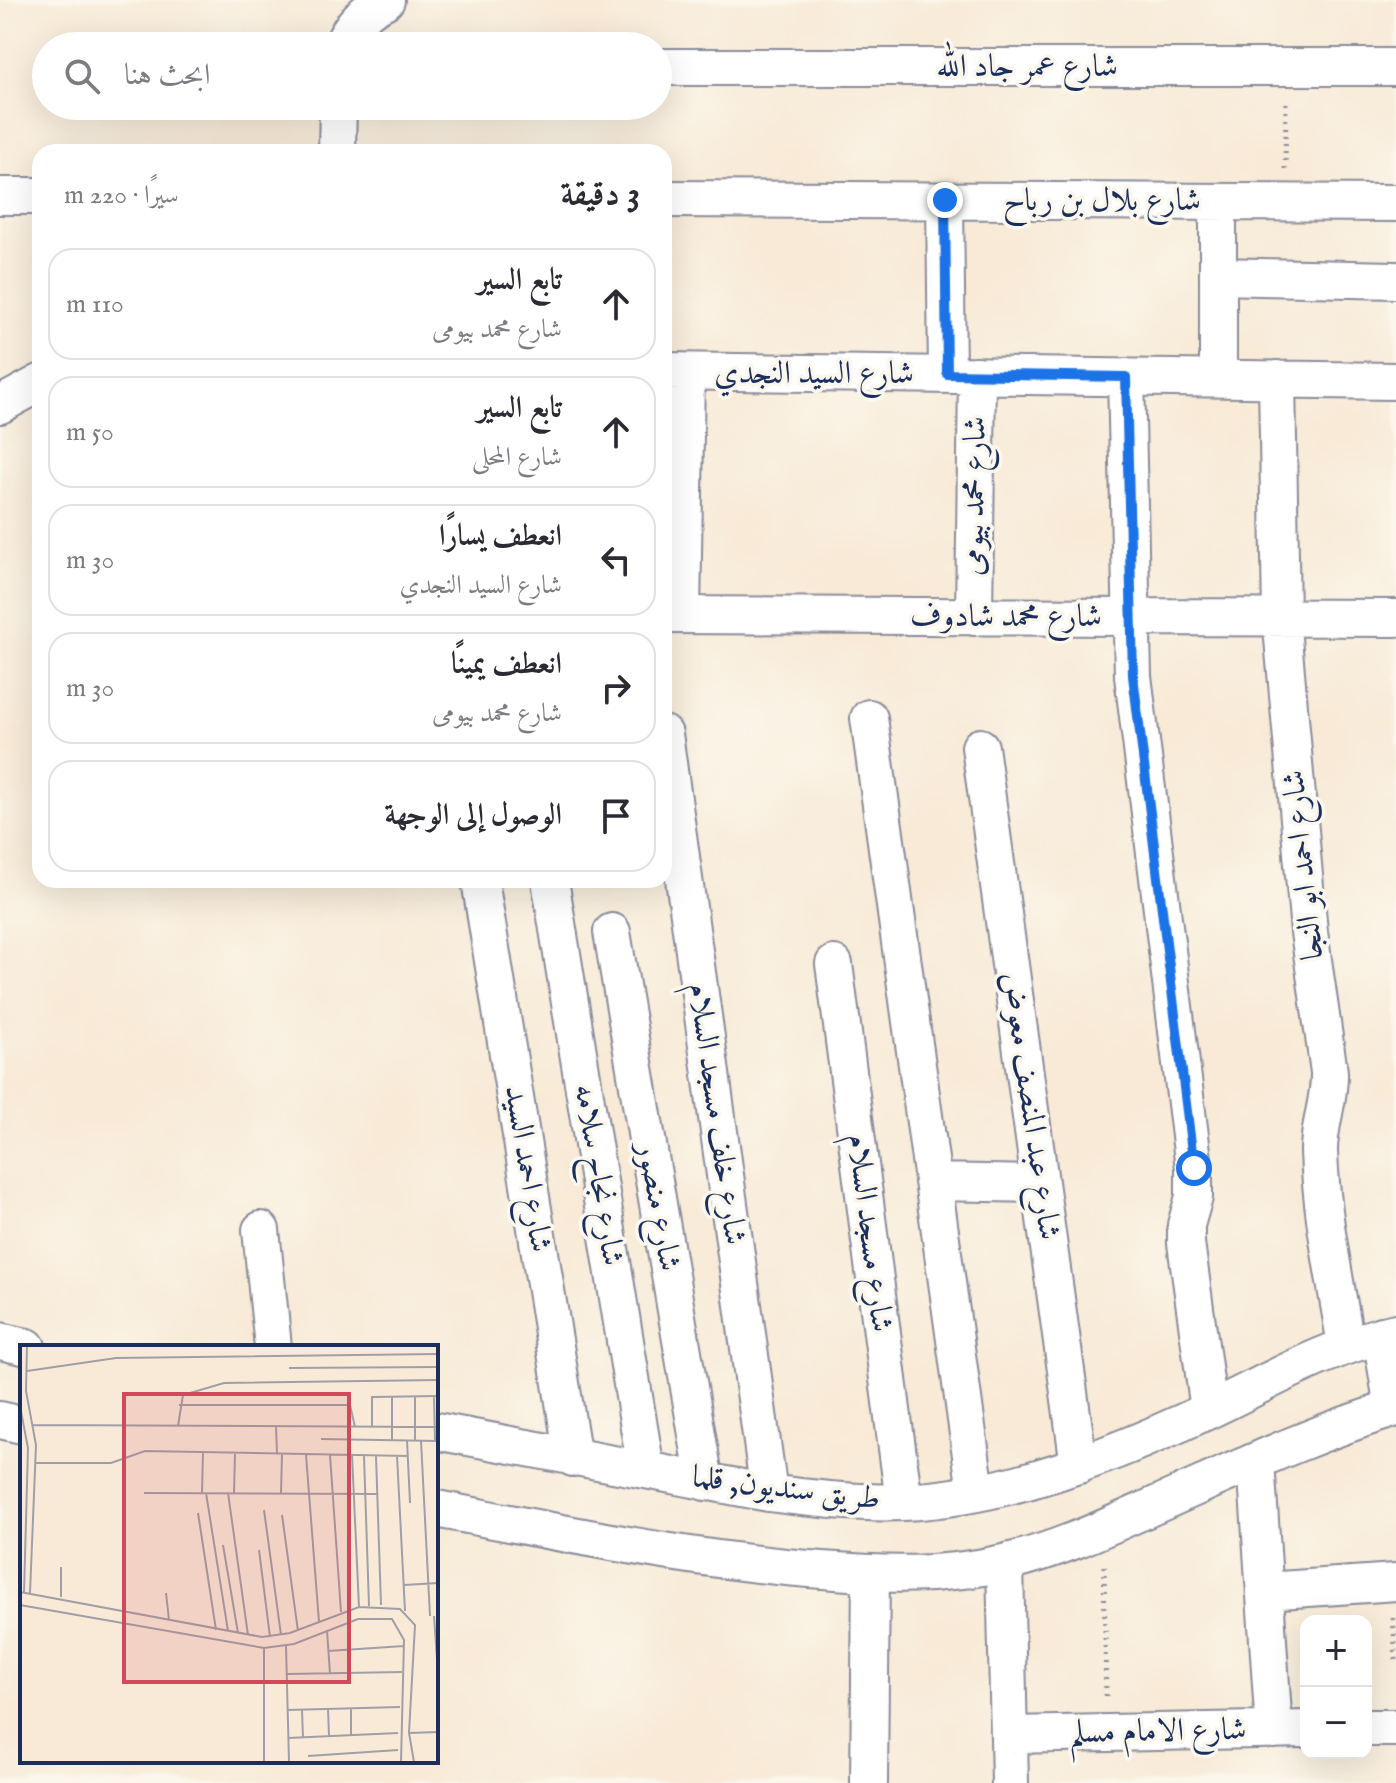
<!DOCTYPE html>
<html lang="ar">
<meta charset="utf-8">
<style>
body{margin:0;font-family:"IM FELL English",Amiri,serif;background:#f2f2f3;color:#2b2b33;direction:rtl}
.controls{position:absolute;right:24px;bottom:24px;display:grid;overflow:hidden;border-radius:16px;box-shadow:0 8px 32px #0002}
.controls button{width:72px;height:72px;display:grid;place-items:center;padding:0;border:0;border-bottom:2px solid #e1e1e2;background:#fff;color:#2b2b33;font:40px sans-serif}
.stop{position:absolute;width:24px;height:24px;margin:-18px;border:6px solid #1a73e8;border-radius:50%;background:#fff}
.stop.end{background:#1a73e8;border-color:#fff;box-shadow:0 2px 8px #0008}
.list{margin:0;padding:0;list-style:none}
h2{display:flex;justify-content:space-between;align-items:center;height:104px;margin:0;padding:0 32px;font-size:34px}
h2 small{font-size:26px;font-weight:400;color:#7c7c81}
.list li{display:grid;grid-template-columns:52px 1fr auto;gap:24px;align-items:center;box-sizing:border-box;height:112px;margin:0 16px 16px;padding:0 16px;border:2px solid #e1e1e2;border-radius:24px}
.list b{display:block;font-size:30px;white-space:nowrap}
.list p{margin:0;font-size:26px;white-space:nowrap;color:#7c7c81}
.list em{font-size:26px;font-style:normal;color:#7c7c81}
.icon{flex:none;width:44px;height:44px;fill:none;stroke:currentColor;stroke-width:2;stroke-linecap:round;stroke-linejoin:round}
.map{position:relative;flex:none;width:1396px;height:1783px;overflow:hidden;direction:ltr}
.search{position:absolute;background:#fff;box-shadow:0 8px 32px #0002;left:32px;top:32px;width:640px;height:88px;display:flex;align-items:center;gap:20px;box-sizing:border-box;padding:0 28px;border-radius:44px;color:#7c7c81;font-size:30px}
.panel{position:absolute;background:#fff;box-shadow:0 8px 32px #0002;left:32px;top:144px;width:640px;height:744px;border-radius:24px;direction:rtl}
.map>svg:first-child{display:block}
</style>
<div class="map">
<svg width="1396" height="1783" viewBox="0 0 1396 1783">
<rect width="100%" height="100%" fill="#fbf7ec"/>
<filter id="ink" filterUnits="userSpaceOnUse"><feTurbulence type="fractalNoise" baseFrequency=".0125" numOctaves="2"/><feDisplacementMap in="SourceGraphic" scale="16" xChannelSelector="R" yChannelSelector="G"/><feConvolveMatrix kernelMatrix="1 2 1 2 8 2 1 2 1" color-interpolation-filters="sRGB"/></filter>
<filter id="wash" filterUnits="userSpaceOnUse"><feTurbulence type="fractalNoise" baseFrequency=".006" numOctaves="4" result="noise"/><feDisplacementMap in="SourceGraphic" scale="32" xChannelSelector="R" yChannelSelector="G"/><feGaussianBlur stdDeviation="1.8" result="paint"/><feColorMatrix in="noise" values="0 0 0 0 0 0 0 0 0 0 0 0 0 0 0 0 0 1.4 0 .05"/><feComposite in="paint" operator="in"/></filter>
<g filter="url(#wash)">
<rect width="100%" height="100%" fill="#f8ead7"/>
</g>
<g filter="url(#ink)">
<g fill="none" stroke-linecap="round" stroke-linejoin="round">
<defs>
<path id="minor" d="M342 46C351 23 364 11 386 0
M658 67H1396
M337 152 338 106
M0 196H40
M664 199 1396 203
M945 200 947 374
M1218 202V378
M1218 276 1396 280
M664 371 1396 381
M1126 377 1133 676 1194 1168V1197L1186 1225V1243L1209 1410
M1277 379 1281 616 1309 932 1329 1072C1330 1100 1319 1123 1319 1151 1321 1216 1336 1282 1346 1346
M0 405 40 383
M664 615 1396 618
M682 615 686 373
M974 617 977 375
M869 718 976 1492
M664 734 769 1493
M980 747 1079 1465
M480 880 573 1458
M550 880 646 1470
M612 932 705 1482
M834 964 904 1502
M933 1182 1040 1184
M261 1230 273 1347
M1381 1335 1393 1408
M0 1341 27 1347
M0 1420 22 1425
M436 1431 769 1493C813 1499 858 1504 903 1502 1006 1498 1113 1455 1205 1412 1267 1383 1328 1346 1396 1332
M1256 1461 1274 1730
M436 1509C564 1533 693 1561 823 1570 884 1575 943 1577 1003 1563 1060 1550 1113 1524 1167 1500 1242 1467 1317 1432 1396 1408
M1005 1563 1010 1783
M1265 1591 1396 1582
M1366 1728H1396
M1009 1735 1306 1729
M869 1783 871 1573"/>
</defs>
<!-- minor casing -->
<use href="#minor" stroke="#8a8c9a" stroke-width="40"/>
<!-- path -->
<path stroke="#8a8c9a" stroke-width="5" stroke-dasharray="2 6" stroke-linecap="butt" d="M1285 169 1286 99
M1104 1566 1106 1700
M1393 1618 1396 1660"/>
<!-- minor -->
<use href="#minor" stroke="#fff" stroke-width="36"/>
</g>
</g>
<g fill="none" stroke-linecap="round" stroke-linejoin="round" filter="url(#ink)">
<!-- route -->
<path stroke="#1a73e8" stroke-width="10" d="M945 200 947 374 1126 377 1133 676 1194 1168"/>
</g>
<g text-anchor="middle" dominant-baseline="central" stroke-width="7" stroke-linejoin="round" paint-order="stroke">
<!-- street labels -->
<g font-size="32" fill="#1b2f5e" stroke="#fbf7ec">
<text x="1027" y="67">شارع عمر جاد الله</text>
<text x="1102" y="201">شارع بلال بن رباح</text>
<text x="814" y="374">شارع السيد النجدي</text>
<text transform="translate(975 496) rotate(-89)">شارع محمد بيومى</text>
<text x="1006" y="617">شارع محمد شادوف</text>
<text transform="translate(1304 865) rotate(-96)">شارع احمد ابو النجا</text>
<text transform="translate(1030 1106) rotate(82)">شارع عبد المنصف معوض</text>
<text transform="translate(716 1114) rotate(82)">شارع خلف مسجد السلام</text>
<text transform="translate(527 1169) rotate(81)">شارع احمد السيد</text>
<text transform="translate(598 1175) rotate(81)">شارع نجاح سلامه</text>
<text transform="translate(658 1207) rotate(80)">شارع منصور</text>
<text transform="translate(869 1233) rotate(83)">شارع مسجد السلام</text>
<text transform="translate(786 1489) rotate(7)">طريق سنديون, قلما</text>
<text transform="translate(1158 1732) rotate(-1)">شارع الامام مسلم</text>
</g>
</g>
<!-- overview -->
<g transform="translate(20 1345)">
<rect width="418" height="418" fill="#f8ead7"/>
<path fill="none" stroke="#a09fa7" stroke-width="2" d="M7 1 6 46 16 100 10 248M269 23 418 22M7 26 96 13 418 9M372 51V95M414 51 415 96M159 60H330L335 82M0 61 8 103 4 248M12 80 418 82M158 81 163 50 204 38 418 35M256 81 257 109M352 82V52L418 51M301 94 418 96M387 95 390 158M395 96V51M401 96 410 271M286 110 299 277M310 110 321 267M332 110 339 262M344 111 349 261M356 111 361 260M377 111 385 266M15 118H91L125 106 388 111M124 148 357 149M182 148 183 107M186 148 208 286M208 148 228 290M214 148 215 109M261 149 262 109M244 165 261 290M178 168 196 285M262 170 278 286M203 200 218 288M239 205 250 292M384 240 418 238M0 247 242 292 270 288 339 262 380 264 395 280 389 388 394 417M146 248 149 275M41 252V222M0 260 244 303 274 299 338 274H372L384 295 381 417M414 271 418 329M307 285 310 329M266 301 269 417M308 306 384 301M267 329 382 327M331 363V390M308 364 309 391M268 365 380 362M282 365 283 393M389 388 418 387M268 393 378 388M288 411 378 405M244 417V303"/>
<path fill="#d1495b" fill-opacity="0.15" stroke="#d1495b" stroke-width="4" d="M104 49H329V337H104Z"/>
<rect width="418" height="418" fill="none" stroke="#1b2f5e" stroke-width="4"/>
</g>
</svg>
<div class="controls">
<button>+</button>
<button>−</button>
</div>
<div class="stop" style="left:1194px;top:1168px"></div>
<div class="stop end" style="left:945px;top:200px"></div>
<div class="search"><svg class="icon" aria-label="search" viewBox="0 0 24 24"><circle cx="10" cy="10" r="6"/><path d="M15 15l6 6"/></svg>ابحث هنا</div>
<section class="panel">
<h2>3 دقيقة<small>سيرًا · 220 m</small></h2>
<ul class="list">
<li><svg class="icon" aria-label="ahead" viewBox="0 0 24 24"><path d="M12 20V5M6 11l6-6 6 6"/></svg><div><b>تابع السير</b><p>شارع محمد بيومى</p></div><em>110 m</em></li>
<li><svg class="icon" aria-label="ahead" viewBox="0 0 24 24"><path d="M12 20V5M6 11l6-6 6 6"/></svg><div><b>تابع السير</b><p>شارع المحلى</p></div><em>50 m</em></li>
<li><svg class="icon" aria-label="left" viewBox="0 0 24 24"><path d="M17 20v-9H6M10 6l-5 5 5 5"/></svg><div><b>انعطف يسارًا</b><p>شارع السيد النجدي</p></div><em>30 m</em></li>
<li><svg class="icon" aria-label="right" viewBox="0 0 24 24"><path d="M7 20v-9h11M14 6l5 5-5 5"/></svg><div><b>انعطف يمينًا</b><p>شارع محمد بيومى</p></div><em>30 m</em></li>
<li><svg class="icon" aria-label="arrive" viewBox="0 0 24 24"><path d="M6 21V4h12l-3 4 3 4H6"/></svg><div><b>الوصول إلى الوجهة</b></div></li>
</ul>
</section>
</div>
